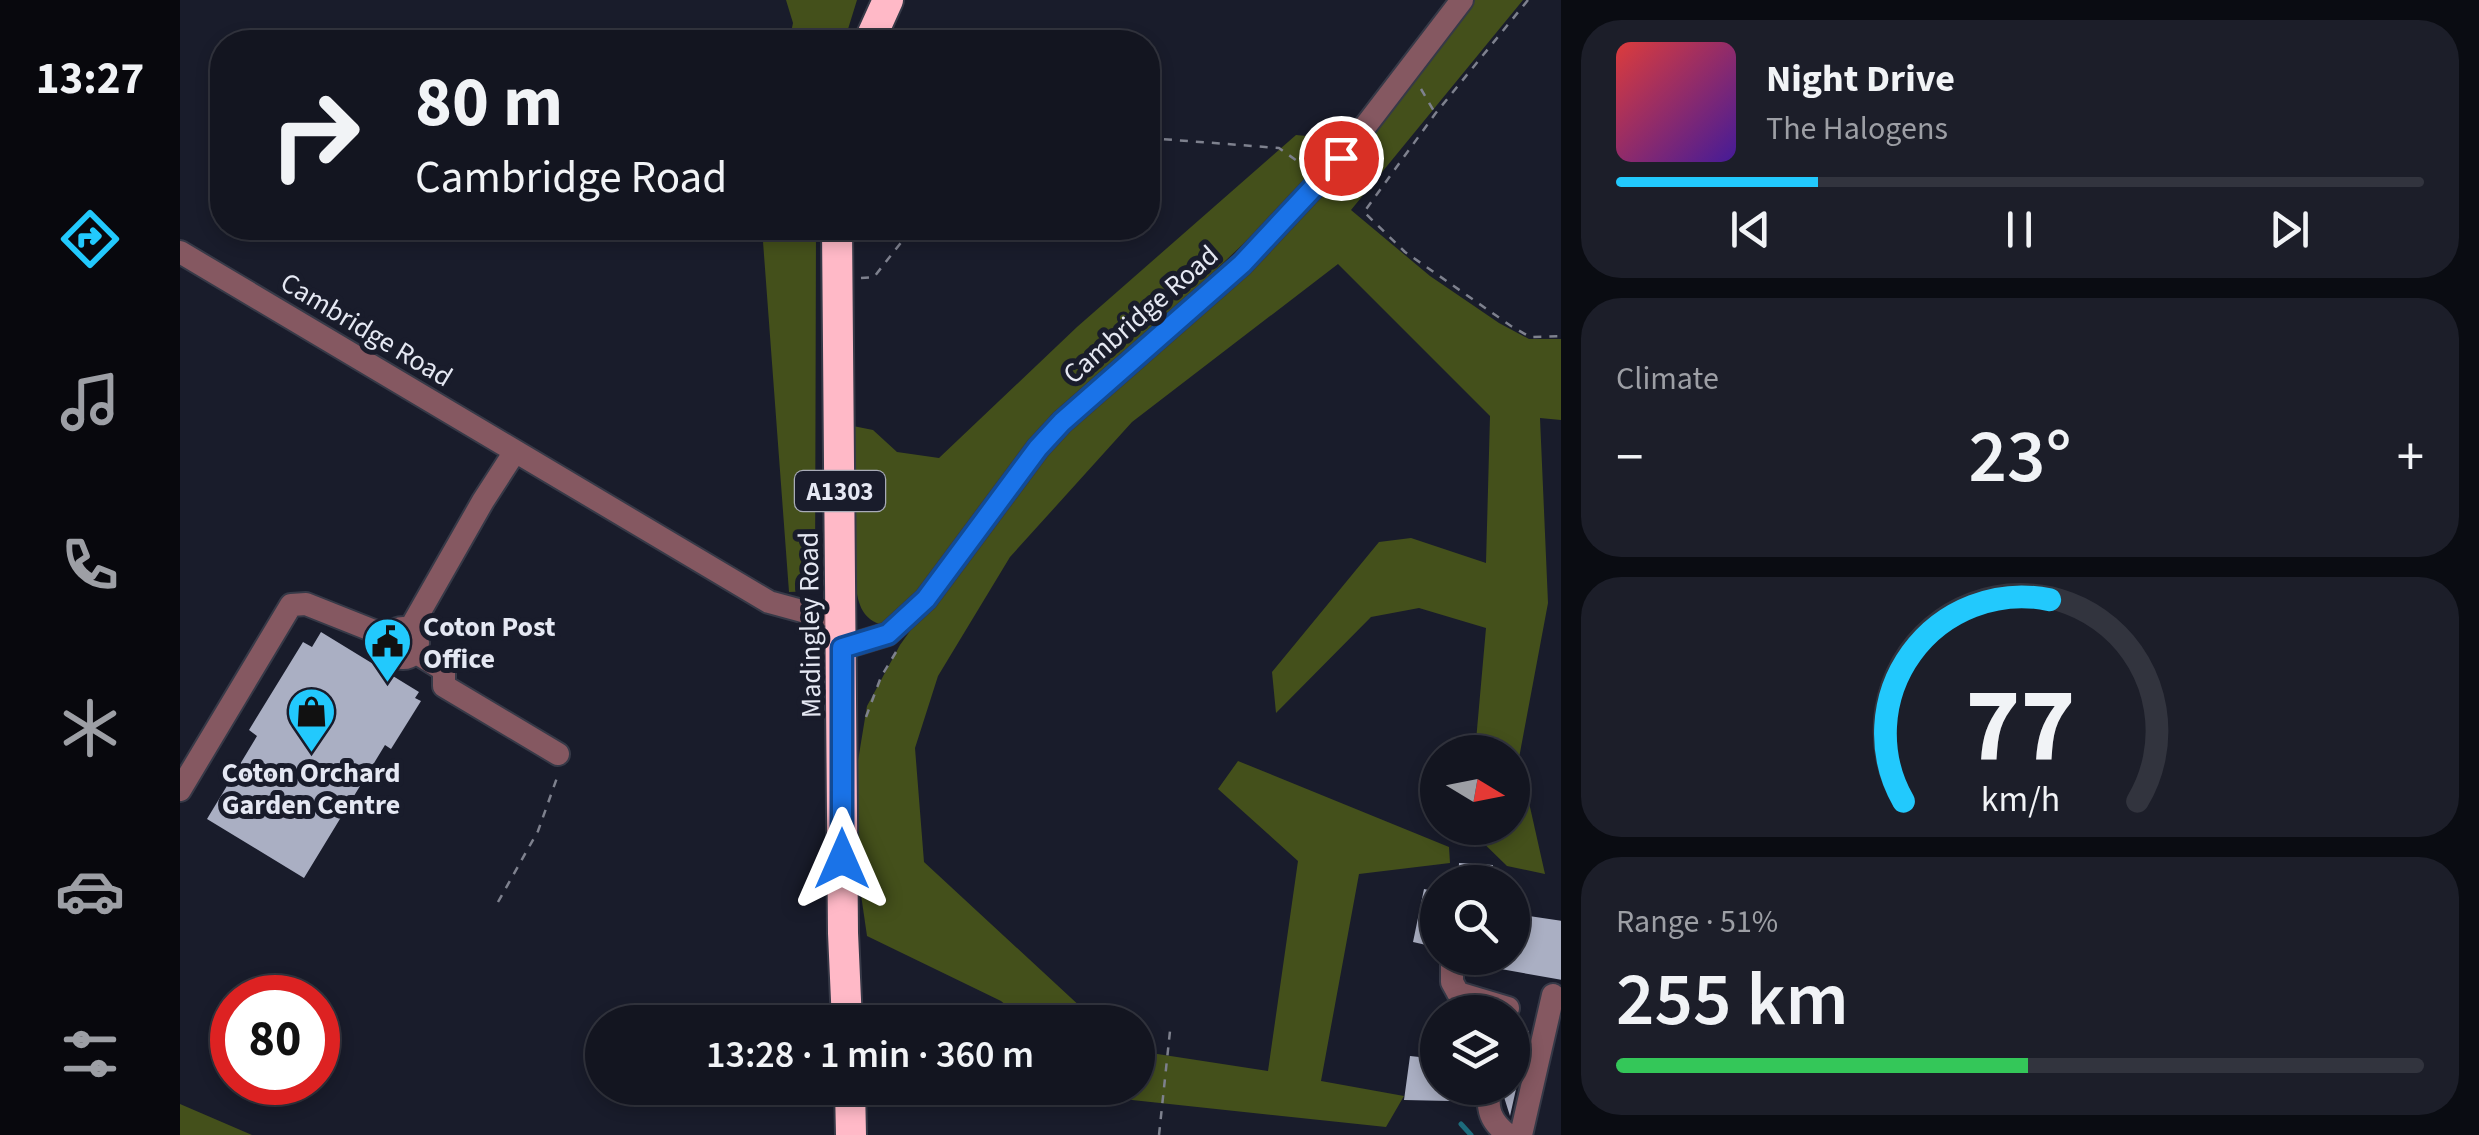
<!DOCTYPE html>
<html lang="en">
<head>
<meta charset="utf-8">
<style>
	body { margin:0; font-family:"Source Sans 3",sans-serif; background:#1c1e29; color:#f1f3f6; height:100vh; display:flex; flex-direction:column; font-size:38px; white-space:nowrap }
	* { box-sizing:border-box; margin:0 }
	p { font-size:32px; color:#9d9fa5 }
	.icon { flex:none; width:55px; height:55px; fill:none; stroke:currentColor; stroke-width:2; stroke-linecap:round; stroke-linejoin:round }
	.map { position:relative; flex:1; overflow:hidden }
	.details { display:flex; flex-direction:column; gap:20px; padding:20px; background:#0a0c12; width:918px }
	.details>* { flex:none }
	.hud { position:absolute; left:30px; top:30px; width:950px; height:210px; border-radius:40px; box-shadow:0 5px 15px #0003,0 0 0 2px #32343e; background:#131520; color:#f1f3f6; overflow:hidden }
	.needle { width:65px; rotate:100deg }
	.controls { position:absolute; left:1240px; top:735px; display:grid; gap:20px }
	.controls a { display:grid; place-items:center; width:110px; height:110px; border-radius:50%; background:#131520; box-shadow:0 5px 15px #0003,0 0 0 2px #32343e; font-size:50px }
	.speed { position:absolute; left:30px; top:975px; display:flex; gap:20px; font-size:50px; font-weight:700; text-align:center }
	.speed>* { display:grid; place-content:center; width:130px; height:130px; border-radius:50%; background:#131520; box-shadow:0 5px 15px #0003,0 0 0 2px #32343e; line-height:1 }
	.speed .limit { border:15px solid #d22; background:#fff; color:#111 }
	.pin { position:absolute; display:grid; place-items:center; width:85px; height:85px; color:#fff; margin:-42px; border:5px solid #fff; border-radius:50%; box-shadow:0 2px 10px #0007 }
	.me { position:absolute; width:110px; margin:-55px; rotate:0deg; stroke-linejoin:round; filter:drop-shadow(0 0 8px #0008) }
	.turn { display:flex; align-items:center; gap:35px; height:210px; padding:0 40px; font-size:45px }
	.turn .icon { width:130px; height:130px; stroke-width:2.5 }
	.turn b { display:block; font-size:70px; line-height:85px }
	.big { font-size:75px; font-weight:600; line-height:1.1 }
	.details .card { flex:1; display:flex; flex-direction:column; justify-content:center; gap:15px; min-width:0; padding:0 35px; border-radius:40px; background:#1c1e29 }
	.details .dial { align-items:center; gap:0 }
	.dial svg { height:260px; overflow:visible; fill:none; stroke:#32343e; stroke-width:7; stroke-linecap:round; text-anchor:middle }
	.dial text { fill:#f1f3f6; stroke:none }
	.song { display:flex; align-items:center; gap:30px }
	.cover { width:120px; height:120px; border-radius:15px; background:linear-gradient(135deg,hsl(0 70% 55%),hsl(260 70% 35%)) }
	.played { height:10px; border-radius:5px; background:linear-gradient(90deg,#22c9fd 25%,#32343e 25%) }
	.keys { display:flex; justify-content:space-around; direction:ltr }
	.heat { display:flex; justify-content:space-between; align-items:center; font-size:55px; direction:ltr }
	.charge { height:15px; border-radius:8px; background:linear-gradient(90deg,#34c759 51%,#32343e 0) }
	.trip { position:absolute; left:405px; top:1005px; width:570px; height:100px; border-radius:50px; background:#131520; box-shadow:0 5px 15px #0003,0 0 0 2px #32343e; font-weight:600; line-height:100px; text-align:center }
	main { display:flex; flex:1; min-height:0 }
	.menu { display:flex; flex-direction:column; width:180px; justify-content:space-around; align-items:center; background:#08080d; color:#9d9fa5 }
	.menu .icon { width:70px; height:70px }
	.menu .on { color:#22c9fd }
	.menu b { font-size:45px; color:#f1f3f6 }
	.map>svg:first-child { display:block }
</style>
</head>
<body>
<main>
<nav class="menu">
<b>13:27</b>
<svg class="icon on" aria-label="directions" viewBox="0 0 24 24"><path d="M12 3l9 9-9 9-9-9zM9 14v-3h6M13 9l2 2-2 2"/></svg>
<svg class="icon" aria-label="music" viewBox="0 0 24 24"><path d="M9 18V5l10-2v13"/><circle cx="6" cy="18" r="3"/><circle cx="16" cy="16" r="3"/></svg>
<svg class="icon" aria-label="phone" viewBox="0 0 24 24"><path d="M5 4h4l2 5-3 2q2 4 5 5l2-3 5 2v4C11 20 4 13 5 4z"/></svg>
<svg class="icon" aria-label="climate" viewBox="0 0 24 24"><path d="M12 3v18M4 7l16 10M4 17L20 7"/></svg>
<svg class="icon" aria-label="car" viewBox="0 0 24 24"><path d="M5 17H2v-5l4-1 3-4h7l3 4 3 1v5h-3M9 17h6M6 11h13"/><circle cx="7" cy="17" r="2"/><circle cx="17" cy="17" r="2"/></svg>
<svg class="icon" aria-label="filters" viewBox="0 0 24 24"><path d="M4 7h16M4 17h16"/><circle cx="9" cy="7" r="2"/><circle cx="15" cy="17" r="2"/></svg>
</nav>
<div class="map">
<svg width="1382" height="1135" viewBox="0 0 1382 1135">
	<rect width="100%" height="100%" fill="#191c2b"/>
	<path fill="#44501b" d="M 606,0 L 677,0 L 664,42 L 609,42 L 613,23 Z
		M 1292,0 L 1343,0 L 1171,210 L 1250,276 L 1319,323 L 1349,339 L 1381,339 L 1381,420 L 1360,418 L 1368,603 L 1339,758 L 1365,874 L 1327,866 L 1288,828 L 1332,828 L 1332,752 L 1295,752 L 1306,628 L 1239,608 L 1191,617 L 1096,713 L 1092,672 L 1199,542 L 1231,538 L 1306,563 L 1310,416 L 1158,264 L 952,422 L 830,557 L 758,676 L 735,748 L 744,862 L 917,1022 L 846,1022 L 821,1001 L 687,936 L 678,874 L 675,779 L 687,706 L 720,645 L 819,506 L 880,427 L 1150,190 Z
		M 1116,135 L 1168,140 L 1156,156 L 1023,282 L 872,414 L 729,603 L 706,626 C 685,621 679,609 676,588 L 673,426 L 693,430 L 717,452 L 759,458 L 897,327 Z
		M 582,228 L 636,228 L 635,591 L 609,592 Z
		M 1058,761 L 1269,847 L 1270,863 L 1179,874 L 1141,1081 L 1224,1096 L 1206,1127 L 952,1100 L 929,1088 L 958,1088 L 958,1051 L 1088,1071 L 1118,861 L 1038,789 Z
		M 0,1104 L 72,1135 L 0,1135 Z"/>
	<g fill="none" stroke-linecap="round" stroke-linejoin="round">
		<path stroke="#1d6c7c" stroke-width="5" d="M 1281,1124 L 1291,1135"/>
	</g>
	<path fill="#aaafc3" d="M 141,632 L 239,692 L 235,698 L 241,701 L 211,749 L 205,745 L 124,878 L 27,819 L 77,736 L 69,730 L 123,642 L 132,647 Z
		M 1279,863 L 1313,865 L 1312,882 L 1278,882 Z
		M 1244,889 L 1258,892 L 1255,947 L 1233,942 Z
		M 1332,908 L 1350,911 L 1349,916 L 1382,921 L 1382,980 L 1304,966 L 1305,958 L 1332,958 Z
		M 1337,1028 L 1349,1031 L 1330,1116 L 1324,1097 L 1325,1088 L 1332,1088 L 1332,1050 Z
		M 1230,1056 L 1258,1059 L 1258,1088 L 1272,1088 L 1270,1101 L 1224,1100 Z"/>
	<g fill="none" stroke-linecap="round" stroke-linejoin="round">
		<defs>
			<path id="minor" d="M 0,252 L 589,602 L 633,614 L 662,615
				M208 643a15 15 0 1 1 30 0a15 15 0 1 1-30 0Z
				M 230,629 L 303,501 L 334,453
				M 662,648 L 708,634 L 746,599 L 858,448 L 882,422 L 1062,264 L 1161,158 L 1282,0
				M 235,652 L 264,670 L 264,686 L 378,754
				M 0,790 L 111,605 L 126,604 L 209,637
				M 1272,958 L 1272,982 L 1278,993 L 1328,1008
				M 1309,1088 C 1307,1110 1310,1121 1328,1135
				M 1341,1135 L 1373,995"/>
			<path id="highway" d="M 689,42 L 708,0
				M 657,228 L 663,933 L 667,1022
				M 670,1088 L 671,1135"/>
		</defs>
		<use href="#minor" stroke="#363947" stroke-width="26"/>
		<use href="#highway" stroke="#363947" stroke-width="34"/>
		<path stroke="#7e818e" stroke-width="2.5" stroke-dasharray="8 8" stroke-linecap="butt" d="M 1348,0 L 1255,114 L 1184,212 L 1225,252 L 1331,326 L 1350,337 L 1382,336
			M 1241,89 L 1255,113
			M 968,138 L 1099,148 L 1124,166
			M 681,278 L 694,277 L 723,240 L 726,228
			M 686,717 L 701,677 L 716,652
			M 318,902 L 358,831 L 378,775
			M 979,1135 L 990,1031"/>
		<use href="#minor" stroke="#855861" stroke-width="22"/>
		<use href="#highway" stroke="#ffb9c7" stroke-width="30"/>
	</g>
	<g fill="none" stroke-linecap="round" stroke-linejoin="round">
		<defs>
			<path id="route" d="M 662,859 L 662,648 L 708,634 L 746,599 L 858,448 L 882,422 L 1062,264 L 1161,158"/>
		</defs>
		<use href="#route" stroke="#114b97" stroke-width="25"/>
		<use href="#route" stroke="#1a73e8" stroke-width="18"/>
	</g>
	<defs>
		<symbol id="civic-pin" viewBox="-11 -11 22 30"><path d="M0 17L-7.5 6A9.5 9.5 0 1 1 7.5 6Z" fill="#22c9fd" stroke="#191c2b"/><path d="M-.6-6.5H3V-4.5H.6V-3L4-1V1h2V6H-6V1h2V-1L-.6-3ZM-1.2 2.5V6h2.4V2.5Z" fill="#111"/></symbol>
		<symbol id="shop-pin" viewBox="-11 -11 22 30"><path d="M0 17L-7.5 6A9.5 9.5 0 1 1 7.5 6Z" fill="#22c9fd" stroke="#191c2b"/><path d="M-5-2.5h2.3a2.7 3.5 0 0 1 5.4 0H5L5.5 6h-11ZM-1.5-2.5h3a1.5 2.3 0 0 0-3 0Z" fill="#111"/></symbol>
	</defs>
	<g fill-rule="evenodd">
		<use href="#civic-pin" x="180" y="614" width="55" height="75"/>
		<use href="#shop-pin" x="104" y="684" width="55" height="75"/>
	</g>
	<g text-anchor="middle" stroke-width="10" stroke-linejoin="round" paint-order="stroke">
		<rect fill="#191c2b" stroke="#a8abb7" stroke-width="2.5" x="615" y="471" width="90" height="40" rx="8"/>
		<g font-size="25" font-weight="bold" fill="#e5e8f3">
			<text x="660" y="500">A1303</text>
		</g>
		<g font-size="28" fill="#e5e8f3" stroke="#191c2b">
			<text transform="translate(960 314) rotate(-41)" y="10">Cambridge Road</text>
			<text transform="translate(187 329) rotate(31)" y="10">Cambridge Road</text>
			<text transform="translate(629 625) rotate(-91)" y="10">Madingley Road</text>
		</g>
		<g font-size="28" font-weight="bold" fill="#e5e8f3" stroke="#191c2b" text-anchor="start">
			<text x="243" y="636">Coton Post<tspan x="243" dy="32">Office</tspan></text>
			<text x="131" y="782" text-anchor="middle">Coton Orchard<tspan x="131" dy="32">Garden Centre</tspan></text>
		</g>
	</g>
</svg>
<div class="controls">
<a><svg class="needle" viewBox="-14 -14 28 28"><path d="M0-13l5 13h-10z" fill="#e53935"/><path d="M0 13l5-13h-10z" fill="#9d9fa5"/></svg></a>
<a><svg class="icon" aria-label="search" viewBox="0 0 24 24"><circle cx="10" cy="10" r="6"/><path d="M15 15l6 6"/></svg></a>
<a><svg class="icon" aria-label="layers" viewBox="0 0 24 24"><path d="M12 4l9 5-9 5-9-5zM3 14l9 5 9-5"/></svg></a>
</div>
<div class="speed"><div class="limit">80</div></div>
<div class="pin" style="left:1161px;top:158px;background:#d93025"><svg class="icon" aria-label="arrive" viewBox="0 0 24 24"><path d="M6 21V4h12l-3 4 3 4H6"/></svg></div>
<svg class="me" style="left:662px;top:859px" viewBox="-20 -20 40 40"><path d="M0-17L14 15 0 8-14 15z" fill="#1a73e8" stroke="#fff" stroke-width="4"/></svg>
<div class="trip">13:28 · 1 min · 360 m</div>
<div class="hud">
<div class="turn"><svg class="icon" aria-label="right" viewBox="0 0 24 24"><path d="M7 20v-9h11M14 6l5 5-5 5"/></svg><div><b>80 m</b>Cambridge Road</div></div>
</div>
</div>
<section class="details">
<div class="card">
<div class="song"><i class="cover"></i><div><b>Night Drive</b><p>The Halogens</p></div></div>
<div class="played"></div>
<div class="keys"><svg class="icon" aria-label="previous" viewBox="0 0 24 24"><path d="M18 5L8 12l10 7zM5 5v14"/></svg><svg class="icon" aria-label="pause" viewBox="0 0 24 24"><path d="M8 5v14M16 5v14"/></svg><svg class="icon" aria-label="next" viewBox="0 0 24 24"><path d="M6 5l10 7-10 7zM19 5v14"/></svg></div>
</div>
<div class="card"><p>Climate</p>
<div class="heat"><a>−</a><b class="big">23°</b><a>+</a></div>
</div>
<div class="card dial"><svg viewBox="0 0 100 80">
<path d="M14 69A42 42 0 1 1 86 69"/>
<path d="M14 69A42 42 0 0 1 59 7" stroke="#22c9fd"/>
<text x="50" y="56" font-size="32" font-weight="700">77</text>
<text x="50" y="72" font-size="11">km/h</text>
</svg></div>
<div class="card"><p>Range · 51%</p><b class="big">255 km</b><div class="charge"></div></div>
</section>
</main>
</body>
</html>
